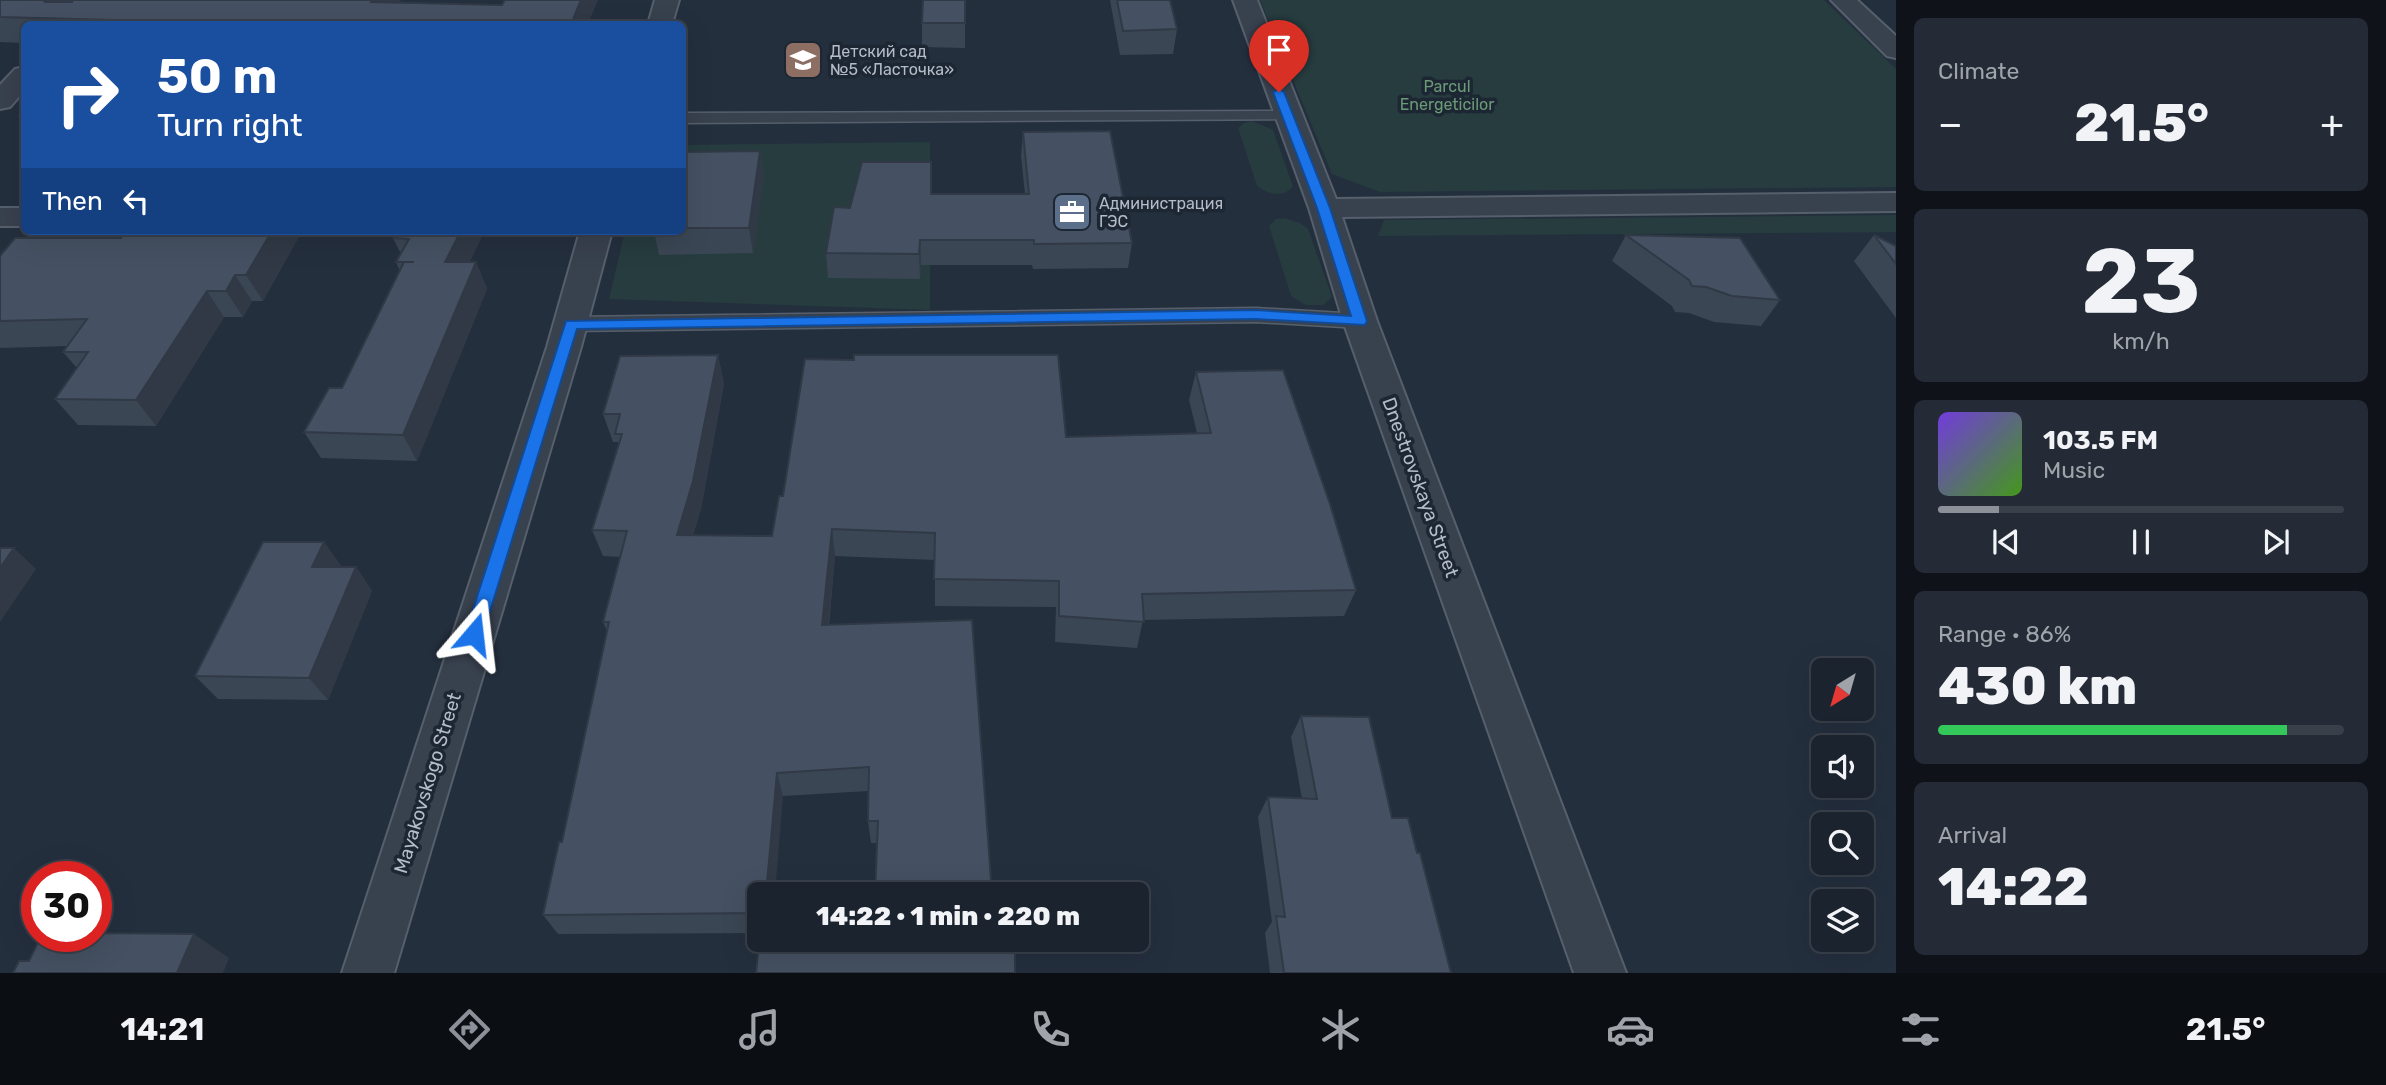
<!DOCTYPE html>
<html lang="en">
<head>
<meta charset="utf-8">
<style>
	body { margin:0; font-family:Rubik,sans-serif; background:#242b36; color:#f1f3f6; height:100vh; display:flex; flex-direction:column; font-size:26px; white-space:nowrap }
	* { box-sizing:border-box; margin:0 }
	p { font-size:23px; color:#a0a4aa }
	.icon { flex:none; width:38px; height:38px; fill:none; stroke:currentColor; stroke-width:2; stroke-linecap:round; stroke-linejoin:round }
	.map { position:relative; flex:1; overflow:hidden }
	.side { display:flex; flex-direction:column; gap:18px; padding:18px; background:#0f1319; width:490px }
	.side>* { flex:none }
	.banner { position:absolute; left:21px; top:21px; width:665px; height:214px; border-radius:10px; box-shadow:0 7px 28px #0002,0 0 0 2px #39404a; background:#1a4fa0; color:#fff; overflow:hidden }
	.needle { width:46px; rotate:217deg }
	.buttons { position:absolute; left:1811px; top:658px; display:grid; gap:14px }
	.buttons a { display:grid; place-items:center; width:63px; height:63px; border-radius:10px; background:#1b232e; box-shadow:0 7px 28px #0002,0 0 0 2px #39404a; font-size:35px }
	.speed { position:absolute; left:21px; top:861px; display:flex; gap:14px; font-size:35px; font-weight:700; text-align:center }
	.speed>* { display:grid; place-content:center; width:91px; height:91px; border-radius:50%; background:#1b232e; box-shadow:0 7px 28px #0002,0 0 0 2px #39404a; line-height:1 }
	.speed .limit { border:10px solid #d22; background:#fff; color:#111 }
	.pin { position:absolute; display:grid; place-items:center; width:60px; height:60px; color:#fff; margin:-72px -30px; border-radius:50% 50% 50% 0; rotate:-45deg; box-shadow:0 0 7px #0007 }
	.pin .icon { rotate:45deg }
	.me { position:absolute; width:77px; margin:-38px; rotate:17deg; stroke-linejoin:round; filter:drop-shadow(0 0 5px #0008) }
	.turn { display:flex; align-items:center; gap:24px; height:147px; padding:0 21px; font-size:32px }
	.turn .icon { width:91px; height:91px; stroke-width:2.5 }
	.turn b { display:block; font-size:49px; line-height:60px }
	.then { display:flex; align-items:center; height:66px; padding:0 21px; background:#0003; gap:14px; font-size:26px }
	.big { font-size:52px; font-weight:800; line-height:1.1 }
	.side .tile { flex:1; display:flex; flex-direction:column; justify-content:center; gap:10px; min-width:0; padding:0 24px; border-radius:10px; background:#242b36 }
	.side .dial { align-items:center; gap:0 }
	.dial b { font-size:91px; line-height:1 }
	.song { display:flex; align-items:center; gap:21px }
	.cover { width:84px; height:84px; border-radius:10px; background:linear-gradient(135deg,hsl(260 70% 55%),hsl(100 70% 35%)) }
	.played { height:7px; border-radius:4px; background:linear-gradient(90deg,#8c9099 15%,#39404a 15%) }
	.keys { display:flex; justify-content:space-around; direction:ltr }
	.heat { display:flex; justify-content:space-between; align-items:center; font-size:38px; direction:ltr }
	.charge { height:10px; border-radius:5px; background:linear-gradient(90deg,#34c759 86%,#39404a 0) }
	.trip { position:absolute; left:747px; top:882px; width:402px; height:70px; border-radius:10px; background:#1b232e; box-shadow:0 7px 28px #0002,0 0 0 2px #39404a; font-weight:800; line-height:70px; text-align:center }
	.tabs { display:flex; height:112px; justify-content:space-around; align-items:center; background:#0b0e12; color:#a0a4aa }
	.tabs .icon { width:49px; height:49px }
	.tabs .selected { color:#8c9099 }
	.tabs b { font-size:32px; color:#f1f3f6 }
	main { display:flex; flex:1; min-height:0 }
	.map>svg:first-child { display:block }
</style>
</head>
<body>
<main>
<div class="map">
<svg width="1896" height="973" viewBox="0 0 1896 973">
	<rect width="100%" height="100%" fill="#242f3e"/>
	<path fill="#263c3f" d="M 1260,0 L 1824,0 L 1896,69 L 1896,187 L 1380,192 L 1332,174 Z
		M 1252,121 L 1273,130 L 1293,186 C 1283,199 1268,194 1257,186 L 1238,128 L 1244,123 Z
		M 930,142 L 930,310 L 609,299 L 625,231 L 682,231 L 683,145 Z
		M 1896,215 L 1896,232 L 1378,236 L 1384,220 Z
		M 1284,218 L 1300,223 L 1308,229 L 1332,297 L 1323,305 L 1306,305 L 1291,296 L 1269,226 L 1276,219 Z"/>
	<g fill="none" stroke-linecap="round" stroke-linejoin="round">
		<defs>
			<path id="service" d="M 1287,111 L 1293,113 L 1295,116 L 1293,119 L 682,123 L 682,113 Z
				M 1256,308 L 1360,314 L 1367,316 L 1370,321 L 1367,326 L 1360,328 L 1256,322 L 571,331 L 564,329 L 561,324 L 564,319 L 571,317 Z"/>
			<path id="minor" d="M 655,0 L 679,0 L 672,24 L 648,24 Z
				M 1233,0 L 1257,0 L 1336,199 L 1896,193 L 1896,211 L 1342,217 L 1377,321 L 1626,973 L 1574,973 L 1343,321 L 1309,208 Z
				M 24,67 L 24,91 L 10,107 L 0,109 L 0,85 L 15,69 Z
				M 0,208 L 24,208 L 24,226 L 0,226 Z
				M 580,231 L 612,231 L 581,347 L 394,973 L 342,973 L 547,347 Z"/>
			<path id="tertiary" d="M 1831,0 L 1857,0 L 1896,36 L 1896,58 L 1887,56 Z"/>
		</defs>
		<use href="#service" stroke="#565f6c" stroke-width="3"/>
		<use href="#minor" stroke="#565f6c" stroke-width="4"/>
		<use href="#tertiary" stroke="#565f6c" stroke-width="4"/>
		<use href="#service" fill="#38414e" fill-rule="evenodd"/>
		<use href="#minor" fill="#38414e" fill-rule="evenodd"/>
		<use href="#tertiary" fill="#38414e" fill-rule="evenodd"/>
	</g>
	<path fill="#3b4654" d="M 0,0 L 399,3 L 588,24 L 24,24 L 24,43 L 0,42 Z
		M 965,0 L 965,48 L 922,47 L 922,23 Z
		M 1110,0 L 1170,0 L 1177,29 L 1173,54 L 1120,55 Z
		M 24,110 L 24,124 L 19,116 Z
		M 1023,132 L 1132,243 L 1128,268 L 1033,269 L 1032,265 L 921,265 L 920,279 L 828,278 L 826,253 L 850,208 L 931,194 L 1025,194 L 1021,156 Z
		M 760,151 L 764,177 L 753,253 L 659,255 L 654,231 L 682,231 L 682,152 Z
		M 302,231 L 263,301 L 252,301 L 243,317 L 224,317 L 156,426 L 78,425 L 55,399 L 77,368 L 63,352 L 67,346 L 0,348 L 0,256 L 121,238 Z
		M 397,231 L 469,262 L 476,262 L 487,289 L 417,461 L 321,458 L 304,432 L 342,388 L 400,271 L 396,262 L 401,254 L 393,238 Z
		M 1626,235 L 1780,300 L 1761,326 L 1714,322 L 1689,313 L 1675,312 L 1672,306 L 1612,261 Z
		M 1874,235 L 1896,246 L 1896,318 L 1854,261 Z
		M 718,355 L 724,384 L 701,509 L 693,535 L 772,536 L 783,496 L 1066,437 L 1197,433 L 1189,400 L 1196,372 L 1356,590 L 1344,616 L 1143,620 L 1137,648 L 1055,642 L 1056,607 L 935,606 L 935,560 L 835,556 L 829,625 L 972,620 L 877,843 L 871,843 L 868,821 L 868,791 L 783,796 L 760,894 L 760,933 L 558,934 L 543,915 L 562,842 L 607,631 L 603,622 L 620,557 L 603,556 L 592,530 L 619,446 L 618,442 L 613,442 L 603,414 Z
		M 324,542 L 341,566 L 356,567 L 372,591 L 328,700 L 218,699 L 195,676 Z
		M 1301,716 L 1392,818 L 1417,853 L 1451,973 L 1270,973 L 1265,933 L 1272,922 L 1258,817 L 1268,797 L 1302,799 L 1291,737 Z"/>
	<path fill="#303945" d="M 43,0 L 79,0 L 63,19 Z
		M 372,0 L 401,0 L 383,24 L 371,2 Z
		M 581,0 L 598,0 L 588,24 L 571,24 Z
		M 760,151 L 764,177 L 753,253 L 749,228 Z
		M 272,231 L 302,231 L 263,301 L 246,275 Z
		M 461,231 L 485,231 L 456,289 L 445,262 Z
		M 920,240 L 921,265 L 920,279 L 919,254 Z
		M 476,262 L 487,289 L 417,461 L 403,435 Z
		M 235,275 L 252,301 L 243,317 L 226,291 Z
		M 207,291 L 224,317 L 156,426 L 136,400 Z
		M 718,355 L 724,384 L 701,509 L 685,561 L 677,535 Z
		M 832,529 L 835,556 L 826,650 L 822,625 Z
		M 324,542 L 341,566 L 312,567 Z
		M 14,548 L 36,569 L 0,622 L 0,568 Z
		M 356,567 L 372,591 L 328,700 L 309,678 Z
		M 777,773 L 783,796 L 775,894 L 766,894 Z
		M 194,934 L 229,958 L 223,973 L 177,973 Z"/>
	<path fill="#455162" stroke="#303945" stroke-width="2" d="M 0,0 L 43,0 L 45,2 L 72,2 L 73,0 L 372,0 L 371,2 L 502,5 L 505,0 L 581,0 L 571,24 L 105,24 L 110,20 L 0,17 Z
		M 923,0 L 965,0 L 965,23 L 922,23 Z
		M 1117,0 L 1170,0 L 1177,29 L 1123,31 Z
		M 24,110 L 24,116 L 19,116 Z
		M 1110,131 L 1132,243 L 1034,244 L 1034,240 L 920,240 L 919,254 L 826,253 L 834,207 L 850,208 L 862,162 L 931,162 L 931,194 L 1029,194 L 1023,132 Z
		M 760,151 L 749,228 L 682,228 L 682,152 Z
		M 125,231 L 272,231 L 246,275 L 235,275 L 226,291 L 207,291 L 136,400 L 55,399 L 88,352 L 63,352 L 87,319 L 0,321 L 0,256 L 15,238 L 121,238 Z
		M 397,231 L 461,231 L 445,262 L 476,262 L 403,435 L 304,432 L 329,388 L 342,388 L 404,262 L 414,262 L 396,262 L 409,239 L 393,238 Z
		M 1626,235 L 1740,238 L 1780,300 L 1732,296 L 1706,287 L 1692,286 L 1689,280 Z
		M 1874,235 L 1896,246 L 1896,264 Z
		M 718,355 L 693,481 L 677,535 L 772,536 L 779,496 L 783,496 L 805,359 L 854,360 L 854,355 L 1058,355 L 1066,437 L 1211,433 L 1196,372 L 1283,370 L 1330,504 L 1356,590 L 1142,594 L 1144,622 L 1059,616 L 1059,581 L 934,579 L 935,533 L 832,529 L 822,625 L 972,620 L 992,894 L 875,894 L 878,821 L 868,821 L 869,767 L 777,773 L 766,894 L 760,894 L 760,913 L 543,915 L 559,842 L 562,842 L 609,622 L 603,622 L 627,531 L 592,530 L 622,434 L 615,434 L 620,414 L 603,414 L 620,356 Z
		M 263,542 L 324,542 L 312,567 L 356,567 L 309,678 L 195,676 Z
		M 0,548 L 14,548 L 0,568 Z
		M 1301,716 L 1369,717 L 1392,818 L 1408,818 L 1417,853 L 1420,853 L 1451,973 L 1284,973 L 1276,916 L 1285,917 L 1268,797 L 1317,799 Z
		M 96,933 L 194,934 L 177,973 L 13,973 L 19,961 L 29,961 L 41,936 L 96,936 Z
		M 760,936 L 760,940 L 1015,940 L 1015,973 L 756,973 Z"/>
	<path fill="#1a73e8" stroke="#114b97" stroke-width="2" d="M 1279,89 L 1284,92 L 1330,208 L 1367,321 L 1365,325 L 1256,319 L 577,329 L 483,634 L 480,640 L 474,642 L 468,640 L 465,634 L 566,321 L 1256,310 L 1351,316 L 1317,208 L 1273,92 Z"/>
	<defs>
		<symbol id="school-square" viewBox="-11 -11 22 22"><rect x="-9" y="-9" width="18" height="18" rx="4" fill="#8d6e63" stroke="#1d2633"/><path d="M0-5L7-2L0 1L-7-2ZM-4 1L0 2.5L4 1V4Q0 6-4 4Z" fill="#fff"/></symbol>
		<symbol id="office-square" viewBox="-11 -11 22 22"><rect x="-9" y="-9" width="18" height="18" rx="4" fill="#5c6f8a" stroke="#1d2633"/><path d="M-6-3h4V-5.5h4V-3h4V5H-6ZM-1-4.5V-3h2v-1.5ZM-6 0V1H6V0Z" fill="#fff"/></symbol>
	</defs>
	<g fill-rule="evenodd">
		<use href="#school-square" x="781" y="38" width="44" height="44"/>
		<use href="#office-square" x="1050" y="190" width="44" height="44"/>
	</g>
	<g text-anchor="middle" stroke-width="7" stroke-linejoin="round" paint-order="stroke">
		<g font-size="16" fill="#b4bcc9" stroke="#1d2633" text-anchor="start">
			<text x="830" y="57">Детский сад<tspan x="830" dy="18">№5 «Ласточка»</tspan></text>
			<text x="1099" y="209">Администрация<tspan x="1099" dy="18">ГЭС</tspan></text>
		</g>
		<g font-size="16" fill="#6b9a76" stroke="#1d2633">
			<text x="1447" y="92">Parcul<tspan x="1447" dy="18">Energeticilor</tspan></text>
		</g>
		<g font-size="19" fill="#b4bcc9" stroke="#1d2633">
			<text transform="translate(1421 487) rotate(70)" y="7">Dnestrovskaya Street</text>
			<text transform="translate(427 783) rotate(-73)" y="7">Mayakovskogo Street</text>
		</g>
	</g>
</svg>
<div class="buttons">
<a><svg class="needle" viewBox="-14 -14 28 28"><path d="M0-13l5 13h-10z" fill="#e53935"/><path d="M0 13l5-13h-10z" fill="#a0a4aa"/></svg></a>
<a><svg class="icon" aria-label="sound" viewBox="0 0 24 24"><path d="M4 9h4l5-4v14l-5-4H4zM17 9q2 3 0 6"/></svg></a>
<a><svg class="icon" aria-label="search" viewBox="0 0 24 24"><circle cx="10" cy="10" r="6"/><path d="M15 15l6 6"/></svg></a>
<a><svg class="icon" aria-label="layers" viewBox="0 0 24 24"><path d="M12 4l9 5-9 5-9-5zM3 14l9 5 9-5"/></svg></a>
</div>
<div class="speed"><div class="limit">30</div></div>
<div class="pin" style="left:1279px;top:92px;background:#d93025"><svg class="icon" aria-label="arrive" viewBox="0 0 24 24"><path d="M6 21V4h12l-3 4 3 4H6"/></svg></div>
<svg class="me" style="left:474px;top:634px" viewBox="-20 -20 40 40"><path d="M0-17L14 15 0 8-14 15z" fill="#1a73e8" stroke="#fff" stroke-width="4"/></svg>
<div class="trip">14:22 · 1 min · 220 m</div>
<div class="banner">
<div class="turn"><svg class="icon" aria-label="right" viewBox="0 0 24 24"><path d="M7 20v-9h11M14 6l5 5-5 5"/></svg><div><b>50 m</b>Turn right</div></div>
<div class="then">Then<svg class="icon" aria-label="left" viewBox="0 0 24 24"><path d="M17 20v-9H6M10 6l-5 5 5 5"/></svg></div>
</div>
</div>
<section class="side">
<div class="tile"><p>Climate</p>
<div class="heat"><a>−</a><b class="big">21.5°</b><a>+</a></div>
</div>
<div class="tile dial"><b>23</b><p>km/h</p></div>
<div class="tile">
<div class="song"><i class="cover"></i><div><b>103.5 FM</b><p>Music</p></div></div>
<div class="played"></div>
<div class="keys"><svg class="icon" aria-label="previous" viewBox="0 0 24 24"><path d="M18 5L8 12l10 7zM5 5v14"/></svg><svg class="icon" aria-label="pause" viewBox="0 0 24 24"><path d="M8 5v14M16 5v14"/></svg><svg class="icon" aria-label="next" viewBox="0 0 24 24"><path d="M6 5l10 7-10 7zM19 5v14"/></svg></div>
</div>
<div class="tile"><p>Range · 86%</p><b class="big">430 km</b><div class="charge"></div></div>
<div class="tile"><p>Arrival</p><b class="big">14:22</b></div>
</section>
</main>
<nav class="tabs">
<b>14:21</b>
<svg class="icon selected" aria-label="directions" viewBox="0 0 24 24"><path d="M12 3l9 9-9 9-9-9zM9 14v-3h6M13 9l2 2-2 2"/></svg>
<svg class="icon" aria-label="music" viewBox="0 0 24 24"><path d="M9 18V5l10-2v13"/><circle cx="6" cy="18" r="3"/><circle cx="16" cy="16" r="3"/></svg>
<svg class="icon" aria-label="phone" viewBox="0 0 24 24"><path d="M5 4h4l2 5-3 2q2 4 5 5l2-3 5 2v4C11 20 4 13 5 4z"/></svg>
<svg class="icon" aria-label="climate" viewBox="0 0 24 24"><path d="M12 3v18M4 7l16 10M4 17L20 7"/></svg>
<svg class="icon" aria-label="car" viewBox="0 0 24 24"><path d="M5 17H2v-5l4-1 3-4h7l3 4 3 1v5h-3M9 17h6M6 11h13"/><circle cx="7" cy="17" r="2"/><circle cx="17" cy="17" r="2"/></svg>
<svg class="icon" aria-label="filters" viewBox="0 0 24 24"><path d="M4 7h16M4 17h16"/><circle cx="9" cy="7" r="2"/><circle cx="15" cy="17" r="2"/></svg>
<b>21.5°</b>
</nav>
</body>
</html>
